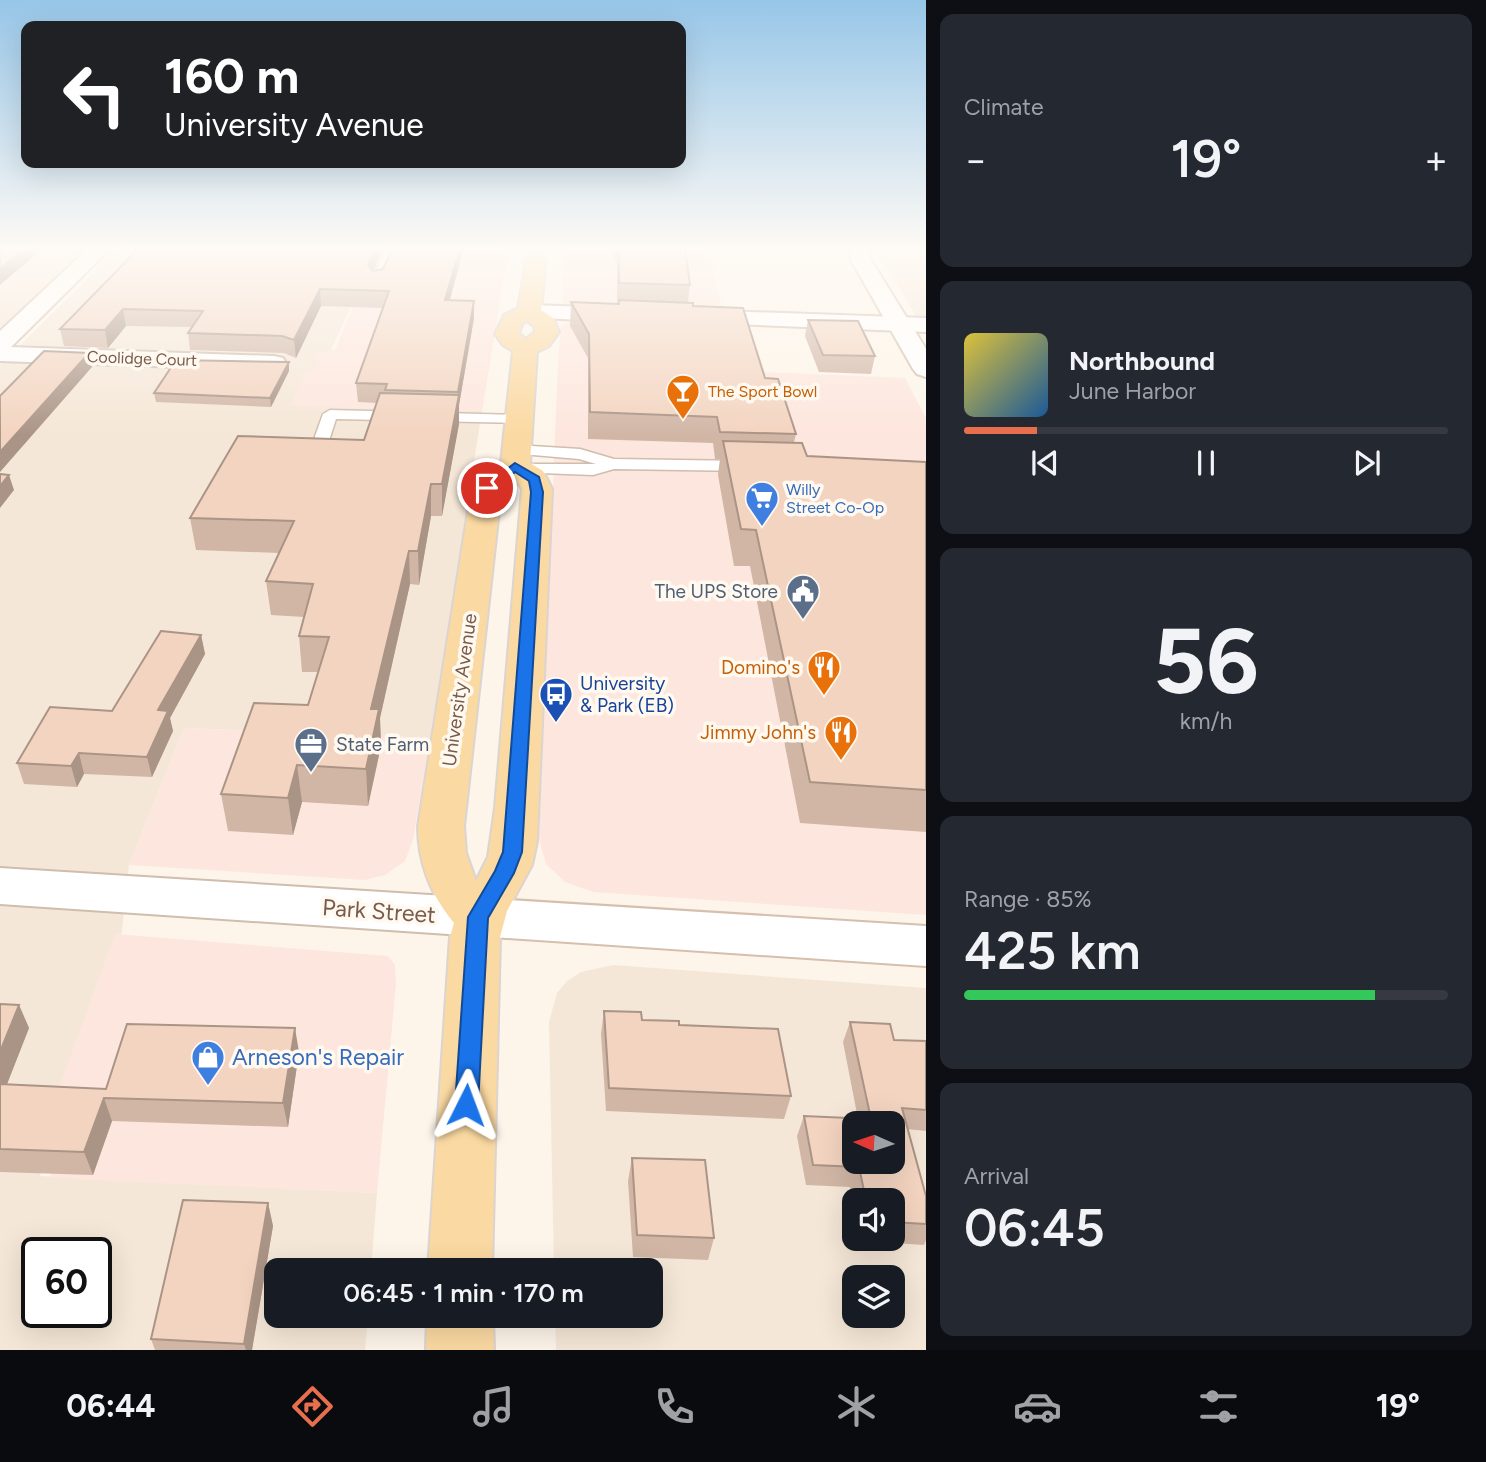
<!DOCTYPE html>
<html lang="en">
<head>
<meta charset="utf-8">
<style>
	body { margin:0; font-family:Figtree,sans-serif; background:#242831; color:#f1f3f6; height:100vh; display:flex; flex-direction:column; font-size:26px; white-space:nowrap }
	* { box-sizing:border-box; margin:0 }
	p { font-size:23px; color:#9ea1a6 }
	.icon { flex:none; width:38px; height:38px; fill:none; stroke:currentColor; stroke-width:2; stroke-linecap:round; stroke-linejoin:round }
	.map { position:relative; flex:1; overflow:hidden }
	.sheet { display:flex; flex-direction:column; gap:14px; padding:14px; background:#0d0f14; width:560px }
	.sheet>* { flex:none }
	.hud { position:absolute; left:21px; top:21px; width:665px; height:147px; border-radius:14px; box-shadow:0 7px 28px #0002; background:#202124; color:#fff; overflow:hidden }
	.needle { width:46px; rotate:273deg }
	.buttons { position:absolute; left:842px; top:1111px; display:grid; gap:14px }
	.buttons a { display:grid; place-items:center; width:63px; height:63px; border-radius:14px; background:#171b24; box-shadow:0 7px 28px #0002; font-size:35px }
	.speed { position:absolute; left:21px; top:1237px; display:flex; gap:14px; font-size:35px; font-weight:700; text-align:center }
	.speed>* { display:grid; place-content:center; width:91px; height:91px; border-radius:50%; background:#171b24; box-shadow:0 7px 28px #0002; line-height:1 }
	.speed .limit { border:4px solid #111; border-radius:10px; background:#fff; color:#111 }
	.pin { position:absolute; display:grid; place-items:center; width:60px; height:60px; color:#fff; margin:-30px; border:4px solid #fff; border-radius:50%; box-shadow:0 2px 7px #0007 }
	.me { position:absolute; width:77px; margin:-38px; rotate:3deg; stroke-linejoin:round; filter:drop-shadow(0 0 5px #0008) }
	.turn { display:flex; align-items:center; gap:24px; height:147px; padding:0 28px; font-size:32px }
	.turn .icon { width:91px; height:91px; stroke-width:2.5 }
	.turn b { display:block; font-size:49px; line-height:60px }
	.big { font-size:52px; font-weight:600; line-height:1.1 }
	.sheet .tile { flex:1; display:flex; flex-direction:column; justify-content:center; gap:10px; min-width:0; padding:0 24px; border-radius:14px; background:#242831 }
	.sheet .dial { align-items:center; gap:0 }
	.dial b { font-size:91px; line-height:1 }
	.song { display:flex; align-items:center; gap:21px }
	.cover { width:84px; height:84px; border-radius:10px; background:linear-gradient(135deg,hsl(50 70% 55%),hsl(210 70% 35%)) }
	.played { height:7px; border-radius:4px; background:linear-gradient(90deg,#e76f4e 15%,#363941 15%) }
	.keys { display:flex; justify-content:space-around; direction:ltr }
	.heat { display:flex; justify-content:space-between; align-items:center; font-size:38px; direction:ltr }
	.charge { height:10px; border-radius:5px; background:linear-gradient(90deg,#34c759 85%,#363941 0) }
	.trip { position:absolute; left:264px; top:1258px; width:399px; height:70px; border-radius:14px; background:#171b24; box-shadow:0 7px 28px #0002; font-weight:600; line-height:70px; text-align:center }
	.menu { display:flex; height:112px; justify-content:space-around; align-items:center; background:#090b0e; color:#9ea1a6 }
	.menu .icon { width:49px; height:49px }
	.menu .active { color:#e76f4e }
	.menu b { font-size:32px; color:#f1f3f6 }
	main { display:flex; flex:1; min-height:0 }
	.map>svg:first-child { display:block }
</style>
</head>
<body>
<main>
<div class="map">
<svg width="926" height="1350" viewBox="0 0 926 1350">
	<rect width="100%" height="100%" fill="#fdf5e9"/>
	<path fill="#f5e7d7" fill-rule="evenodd" d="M 0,247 L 102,247 L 0,344 Z
		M 119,247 L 378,247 L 331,350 L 315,378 L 305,406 L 482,411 L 430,738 L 184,728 L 129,865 L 122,931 L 40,1176 L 377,1193 L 371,1270 L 276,1270 L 276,1316 L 368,1316 L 365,1350 L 0,1350 L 0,365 ZM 37,1253 L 96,1253 L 96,1312 L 37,1312 Z
		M 716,247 L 926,247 L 926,332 L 879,256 L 716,251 Z
		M 613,965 L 926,988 L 926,1350 L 556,1350 L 555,1316 L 651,1316 L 651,1270 L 554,1270 L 549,1022 L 557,993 L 567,981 L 581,972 ZM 854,1124 L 892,1124 L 892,1162 L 854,1162 ZM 854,1200 L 892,1200 L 892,1239 L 854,1239 ZM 854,1278 L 892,1278 L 892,1316 L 854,1316 Z"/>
	<path fill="#fde6dd" d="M 378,247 L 509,247 L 482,411 L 291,406 L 303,375 L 317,366 L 318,361 L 313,356 L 323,350 L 335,350 Z
		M 564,247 L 708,247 L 723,312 L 566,305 L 562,301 Z
		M 570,322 L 761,372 L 905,378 L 926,418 L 926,915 L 593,892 L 565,882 L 546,864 L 539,838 L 558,363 L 561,326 Z
		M 184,728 L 430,738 L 413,840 L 405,861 L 385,875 L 365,880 L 129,865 Z
		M 115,934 L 388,956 L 395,965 L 396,983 L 377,1193 L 50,1178 L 74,1109 L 52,1107 Z"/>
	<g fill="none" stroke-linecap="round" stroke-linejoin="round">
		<defs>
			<path id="lane" d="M 387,247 L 397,247 L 383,282 L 373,284 L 371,282 Z
				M 330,410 L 519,415 L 526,419 L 519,423 L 336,419 L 324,456 L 322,459 L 310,459 L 308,456 L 323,414 Z
				M 516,445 L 580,449 L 614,459 L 747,461 L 755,466 L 747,471 L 614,469 L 593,475 L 515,472 L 509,470 L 507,467 L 509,464 L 596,464 L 579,459 L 510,453 L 508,450 Z"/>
			<path id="street" d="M 90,247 L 112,247 L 11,347 L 274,356 L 283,358 L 286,363 L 283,368 L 274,370 L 0,361 L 0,331 Z
				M 529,305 L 623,308 L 631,310 L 634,315 L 631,320 L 623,322 L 521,317 L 518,312 L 521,307 Z
				M 694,310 L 926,318 L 926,332 L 686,322 L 683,317 L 686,312 Z
				M 0,868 L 478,898 L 495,903 L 503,917 L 495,931 L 478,936 L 0,904 Z"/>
			<path id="secondary" d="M 848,247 L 868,247 L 871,260 L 926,349 L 926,377 L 917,374 L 913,369 L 851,260 Z
				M 478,898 L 926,926 L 926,966 L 478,936 L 461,931 L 453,917 L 461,903 Z"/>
			<path id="primary" d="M 536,254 L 543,256 L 546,260 L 541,310 L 553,318 L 559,332 L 549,346 L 537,352 L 530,463 L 543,471 L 552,489 L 537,841 L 532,865 L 507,911 L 500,937 L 492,1270 L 428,1270 L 450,937 L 454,923 C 430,894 418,863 418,826 L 471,492 L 481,476 L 501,463 L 513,351 L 503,345 L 495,334 L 504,315 L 518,308 L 526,260 L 529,256 ZM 527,321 L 534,326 L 535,332 L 526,339 L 519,334 L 522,324 ZM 516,480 L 522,489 L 495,808 L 488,857 L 476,881 L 466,853 L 464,826 L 501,492 Z
				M 427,1316 L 493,1316 L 494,1350 L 426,1350 Z"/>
		</defs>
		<use href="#lane" stroke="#cfbdae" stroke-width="3"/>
		<use href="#street" stroke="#cfbdae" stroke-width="4"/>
		<use href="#secondary" stroke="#d5bfae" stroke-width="4"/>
		<use href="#primary" stroke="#dcd4d0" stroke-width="4"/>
		<use href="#lane" fill="#fff" fill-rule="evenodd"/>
		<use href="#street" fill="#fff" fill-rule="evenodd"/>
		<use href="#secondary" fill="#fff" fill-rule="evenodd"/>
		<use href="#primary" fill="#fbd9a2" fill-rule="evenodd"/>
	</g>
	<path fill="#d1b6a5" d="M 140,247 L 373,270 L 383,269 L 393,247 L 464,247 L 450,300 L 474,301 L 474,318 L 459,405 L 459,424 L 442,516 L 431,516 L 419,585 L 410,584 L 380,718 L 381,746 L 368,806 L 302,802 L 293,835 L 228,831 L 221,794 L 308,705 L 318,672 L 302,672 L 299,636 L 304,617 L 271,615 L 266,581 L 279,553 L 196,550 L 190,518 L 364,440 L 377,403 L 358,402 L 356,383 L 383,308 L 321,306 L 296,358 L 284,353 L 190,350 L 188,333 L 191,327 L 126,326 L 108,348 L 64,346 L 60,329 Z
		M 613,247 L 685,247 L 690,285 L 688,302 L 693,306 L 765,378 L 796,434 L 794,442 L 807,456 L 926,462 L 926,832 L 800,823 L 750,566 L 734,566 L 718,475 L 720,459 L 715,459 L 713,443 L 588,439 L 588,358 L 570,326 L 571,302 L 617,304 L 617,261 L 613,261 Z
		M 808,320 L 875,356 L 871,374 L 819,372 L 805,336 Z
		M 289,371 L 271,407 L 156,402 L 154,393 Z
		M 201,635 L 205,654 L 170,718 L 173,731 L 152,777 L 84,774 L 77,787 L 24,784 L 17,763 L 112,711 Z
		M 0,1004 L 19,1005 L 29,1028 L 7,1084 L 106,1089 L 299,1052 L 288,1127 L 112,1121 L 93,1175 L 0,1172 Z
		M 604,1011 L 642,1020 L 679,1025 L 791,1096 L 784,1119 L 606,1111 L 601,1034 Z
		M 850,1022 L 894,1040 L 926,1041 L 926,1131 L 907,1129 L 926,1196 L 926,1240 L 924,1245 L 862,1241 L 862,1239 L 892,1239 L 892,1200 L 854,1200 L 854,1204 L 850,1187 L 806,1185 L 797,1136 L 804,1116 L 858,1119 L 843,1042 Z
		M 632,1158 L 714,1238 L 708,1260 L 633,1257 L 628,1181 Z
		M 268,1203 L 273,1226 L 252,1350 L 155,1350 L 151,1339 Z"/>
	<path fill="#aa9486" d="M 26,247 L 45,247 L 0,285 L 0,269 Z
		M 376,247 L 384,247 L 369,281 L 368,265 Z
		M 460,247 L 464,247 L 445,317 L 445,300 Z
		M 320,289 L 321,306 L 296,358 L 294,340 Z
		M 474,301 L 474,318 L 459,405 L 459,424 L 442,516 L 442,484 L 458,400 L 458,392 Z
		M 123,309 L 126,326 L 108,348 L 105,330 Z
		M 89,353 L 92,367 L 0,472 L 0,452 Z
		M 289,362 L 289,371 L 271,407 L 270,398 Z
		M 9,475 L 14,490 L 0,508 L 0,486 Z
		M 431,484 L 431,516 L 419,585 L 418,551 Z
		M 409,551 L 410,584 L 380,718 L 381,746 L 368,806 L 366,769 L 371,709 Z
		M 201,635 L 205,654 L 170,718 L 173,731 L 152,777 L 147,757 L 158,710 Z
		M 79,753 L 84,774 L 77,787 L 71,766 Z
		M 297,765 L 302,802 L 293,835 L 288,798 Z
		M 19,1005 L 29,1028 L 0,1102 L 0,1052 Z
		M 295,1028 L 299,1052 L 288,1127 L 283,1103 Z
		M 104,1098 L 112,1121 L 93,1175 L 84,1152 Z
		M 268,1203 L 273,1226 L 252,1350 L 246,1350 L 244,1344 Z"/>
	<path fill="#f3d4c0" stroke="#aa9486" stroke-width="2" fill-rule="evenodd" d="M 0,247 L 26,247 L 0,269 Z
		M 140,247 L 376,247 L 368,265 L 373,271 L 383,269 L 393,247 L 460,247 L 445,300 L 474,301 L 458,392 L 385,390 L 387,384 L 356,383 L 389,291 L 320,289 L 294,340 L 282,336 L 188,333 L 203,311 L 123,309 L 105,330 L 60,329 Z
		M 619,247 L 685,247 L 690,285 L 619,283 Z
		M 619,300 L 693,303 L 693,306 L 743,308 L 765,378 L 778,379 L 796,434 L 720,432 L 717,417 L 590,412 L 589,334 L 571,302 L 619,304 Z
		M 808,320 L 858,321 L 875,356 L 823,355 Z
		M 44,351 L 89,353 L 0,452 L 0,396 Z
		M 176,360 L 289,362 L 270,398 L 154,393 Z
		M 380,393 L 459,395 L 442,484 L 431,484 L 418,551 L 409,551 L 371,709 L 379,709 L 366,769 L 297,765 L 288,798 L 221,794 L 254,703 L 308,705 L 329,637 L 299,636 L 313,584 L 266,581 L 294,521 L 190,518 L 238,436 L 364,440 Z
		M 723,441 L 802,443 L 807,456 L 926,462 L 926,790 L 810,782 L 756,530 L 741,529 Z
		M 0,474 L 9,475 L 0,486 Z
		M 161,631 L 201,635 L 158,710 L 168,711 L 147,757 L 79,753 L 71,766 L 17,763 L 50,707 L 112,711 Z
		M 0,1004 L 19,1005 L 0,1052 Z
		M 604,1011 L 641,1012 L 642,1020 L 679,1021 L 679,1025 L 778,1029 L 791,1096 L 609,1088 Z
		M 850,1022 L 890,1024 L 894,1040 L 926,1041 L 926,1110 L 902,1108 L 926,1196 L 926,1224 L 892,1222 L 892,1200 L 866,1200 L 859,1167 L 813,1165 L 804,1116 L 871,1119 ZM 854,1124 L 892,1124 L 892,1162 L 854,1162 Z
		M 127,1024 L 295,1028 L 283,1103 L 104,1098 L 84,1152 L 0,1149 L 0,1084 L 106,1089 Z
		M 632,1158 L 705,1160 L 714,1238 L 637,1235 Z
		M 183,1200 L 268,1203 L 244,1344 L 151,1339 Z"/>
	<linearGradient id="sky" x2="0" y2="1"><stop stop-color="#97c6e8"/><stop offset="0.57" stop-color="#fefaf5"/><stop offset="1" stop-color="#fefaf5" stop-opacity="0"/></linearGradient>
	<rect width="926" height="436" fill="url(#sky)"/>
	<path fill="#1a73e8" stroke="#114b97" stroke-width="2" d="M 515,463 L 539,477 L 543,492 L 522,852 L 514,873 L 488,918 L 478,1105 L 475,1113 L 466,1116 L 458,1113 L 455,1105 L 468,917 L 495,871 L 503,852 L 531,492 L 529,481 L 515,472 L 492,490 L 483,490 L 481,488 Z"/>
	<defs>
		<symbol id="bar-pin" viewBox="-11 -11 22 30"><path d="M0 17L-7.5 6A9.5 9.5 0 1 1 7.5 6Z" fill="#e8710a" stroke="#fff9f0"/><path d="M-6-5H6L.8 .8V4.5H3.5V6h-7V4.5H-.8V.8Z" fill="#fff"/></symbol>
		<symbol id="supermarket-pin" viewBox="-11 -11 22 30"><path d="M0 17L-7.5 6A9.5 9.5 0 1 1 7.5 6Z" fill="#3f7fe0" stroke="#fff9f0"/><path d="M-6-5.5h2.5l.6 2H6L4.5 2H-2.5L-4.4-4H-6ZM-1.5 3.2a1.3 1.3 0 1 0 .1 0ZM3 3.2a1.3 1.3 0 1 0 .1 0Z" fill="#fff"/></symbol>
		<symbol id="civic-pin" viewBox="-11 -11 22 30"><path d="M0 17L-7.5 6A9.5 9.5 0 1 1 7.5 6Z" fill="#5c6f8a" stroke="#fff9f0"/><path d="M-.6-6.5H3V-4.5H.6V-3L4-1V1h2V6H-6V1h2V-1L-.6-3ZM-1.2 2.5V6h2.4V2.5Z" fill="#fff"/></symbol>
		<symbol id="restaurant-pin" viewBox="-11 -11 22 30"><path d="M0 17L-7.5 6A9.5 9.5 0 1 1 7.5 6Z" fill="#e8710a" stroke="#fff9f0"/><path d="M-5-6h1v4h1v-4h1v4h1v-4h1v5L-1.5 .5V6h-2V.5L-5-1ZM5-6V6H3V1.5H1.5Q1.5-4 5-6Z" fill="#fff"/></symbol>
		<symbol id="bus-pin" viewBox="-11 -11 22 30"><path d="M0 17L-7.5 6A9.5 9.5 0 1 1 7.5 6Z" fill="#1a4fb4" stroke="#fff9f0"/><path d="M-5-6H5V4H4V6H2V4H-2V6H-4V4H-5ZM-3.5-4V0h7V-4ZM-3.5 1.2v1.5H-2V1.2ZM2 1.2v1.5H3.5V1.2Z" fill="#fff"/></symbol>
		<symbol id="office-pin" viewBox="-11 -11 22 30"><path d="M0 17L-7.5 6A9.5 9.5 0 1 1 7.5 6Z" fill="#5c6f8a" stroke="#fff9f0"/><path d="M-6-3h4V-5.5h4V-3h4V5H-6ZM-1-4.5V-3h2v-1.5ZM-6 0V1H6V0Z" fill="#fff"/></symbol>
		<symbol id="shop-pin" viewBox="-11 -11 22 30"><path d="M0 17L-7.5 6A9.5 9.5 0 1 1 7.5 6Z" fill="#3f7fe0" stroke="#fff9f0"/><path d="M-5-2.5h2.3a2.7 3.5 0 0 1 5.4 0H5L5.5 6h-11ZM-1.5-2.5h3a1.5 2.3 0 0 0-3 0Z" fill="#fff"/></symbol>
	</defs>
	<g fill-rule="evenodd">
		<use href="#bar-pin" x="664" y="372" width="38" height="52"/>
		<use href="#supermarket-pin" x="743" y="479" width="38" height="52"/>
		<use href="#civic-pin" x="784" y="572" width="38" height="52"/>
		<use href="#restaurant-pin" x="805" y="648" width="38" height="52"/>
		<use href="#bus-pin" x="537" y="675" width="38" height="52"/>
		<use href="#restaurant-pin" x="822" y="713" width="38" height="52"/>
		<use href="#office-pin" x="292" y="725" width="38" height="52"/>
		<use href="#shop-pin" x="189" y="1038" width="38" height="52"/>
	</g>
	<g text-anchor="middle" stroke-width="7" stroke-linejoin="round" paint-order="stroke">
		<g font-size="16" fill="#785b4c" stroke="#fff9f0">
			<text transform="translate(142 358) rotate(2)" y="6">Coolidge Court</text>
		</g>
		<g font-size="16" fill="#c56008" stroke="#fff9f0" text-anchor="start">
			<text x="708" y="397">The Sport Bowl</text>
		</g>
		<g font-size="16" fill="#366cbe" stroke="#fff9f0" text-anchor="start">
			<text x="786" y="495">Willy<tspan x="786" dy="18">Street Co-Op</tspan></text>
		</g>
		<g font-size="19" fill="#4e5e75" stroke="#fff9f0" text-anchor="end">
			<text x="778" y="598">The UPS Store</text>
			<text x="336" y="751" text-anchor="start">State Farm</text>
		</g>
		<g font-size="19" fill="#c56008" stroke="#fff9f0" text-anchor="end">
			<text x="800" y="674">Domino's</text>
			<text x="816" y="739">Jimmy John's</text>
		</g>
		<g font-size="19" fill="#164399" stroke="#fff9f0" text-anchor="start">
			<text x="580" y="690">University<tspan x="580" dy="22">&amp; Park (EB)</tspan></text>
		</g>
		<g font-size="19" fill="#785b4c" stroke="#fff9f0">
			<text transform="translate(459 690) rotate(-82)" y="7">University Avenue</text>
		</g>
		<g font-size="23" fill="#785b4c" stroke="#fff9f0">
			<text transform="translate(379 911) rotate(4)" y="8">Park Street</text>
		</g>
		<g font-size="23" fill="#366cbe" stroke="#fff9f0" text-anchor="start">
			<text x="232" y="1065">Arneson's Repair</text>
		</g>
	</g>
</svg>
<div class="buttons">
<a><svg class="needle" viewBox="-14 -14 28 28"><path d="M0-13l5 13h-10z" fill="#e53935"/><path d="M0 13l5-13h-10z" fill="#9ea1a6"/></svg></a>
<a><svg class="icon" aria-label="sound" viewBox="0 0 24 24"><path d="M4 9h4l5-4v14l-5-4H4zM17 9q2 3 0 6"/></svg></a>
<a><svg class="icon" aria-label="layers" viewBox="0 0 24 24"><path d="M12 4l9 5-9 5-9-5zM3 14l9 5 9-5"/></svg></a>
</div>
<div class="speed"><div class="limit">60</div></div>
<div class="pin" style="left:487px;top:488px;background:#d93025"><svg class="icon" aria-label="arrive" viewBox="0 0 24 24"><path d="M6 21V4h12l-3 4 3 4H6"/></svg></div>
<svg class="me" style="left:466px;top:1105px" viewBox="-20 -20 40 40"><path d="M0-17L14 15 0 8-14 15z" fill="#1a73e8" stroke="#fff" stroke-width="4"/></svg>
<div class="trip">06:45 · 1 min · 170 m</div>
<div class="hud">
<div class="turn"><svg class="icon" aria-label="left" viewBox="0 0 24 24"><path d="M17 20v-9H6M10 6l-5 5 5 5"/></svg><div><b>160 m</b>University Avenue</div></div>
</div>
</div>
<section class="sheet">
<div class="tile"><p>Climate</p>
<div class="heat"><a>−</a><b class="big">19°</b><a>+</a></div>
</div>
<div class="tile">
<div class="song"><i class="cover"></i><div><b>Northbound</b><p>June Harbor</p></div></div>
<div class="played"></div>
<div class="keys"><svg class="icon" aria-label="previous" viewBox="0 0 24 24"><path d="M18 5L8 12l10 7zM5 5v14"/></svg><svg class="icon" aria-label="pause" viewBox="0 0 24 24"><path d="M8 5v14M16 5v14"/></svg><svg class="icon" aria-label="next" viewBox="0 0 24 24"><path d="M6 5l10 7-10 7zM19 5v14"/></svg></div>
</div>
<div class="tile dial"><b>56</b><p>km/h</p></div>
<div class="tile"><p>Range · 85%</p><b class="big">425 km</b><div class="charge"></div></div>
<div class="tile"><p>Arrival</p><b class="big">06:45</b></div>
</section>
</main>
<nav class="menu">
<b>06:44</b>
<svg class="icon active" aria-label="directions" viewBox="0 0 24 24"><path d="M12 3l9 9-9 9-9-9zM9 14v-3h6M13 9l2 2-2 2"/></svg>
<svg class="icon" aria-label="music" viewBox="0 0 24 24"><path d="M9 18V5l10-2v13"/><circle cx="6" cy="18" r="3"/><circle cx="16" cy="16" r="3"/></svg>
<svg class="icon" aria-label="phone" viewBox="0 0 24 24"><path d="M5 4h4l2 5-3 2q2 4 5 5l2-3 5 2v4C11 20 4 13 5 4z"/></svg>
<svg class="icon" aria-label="climate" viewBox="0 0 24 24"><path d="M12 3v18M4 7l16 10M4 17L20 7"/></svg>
<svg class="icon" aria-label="car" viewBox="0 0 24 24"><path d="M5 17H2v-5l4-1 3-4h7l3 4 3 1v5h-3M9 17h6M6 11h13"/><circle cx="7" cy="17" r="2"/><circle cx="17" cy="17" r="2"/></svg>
<svg class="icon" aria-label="filters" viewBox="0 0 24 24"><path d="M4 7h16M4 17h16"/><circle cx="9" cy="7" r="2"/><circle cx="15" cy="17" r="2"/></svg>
<b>19°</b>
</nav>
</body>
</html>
